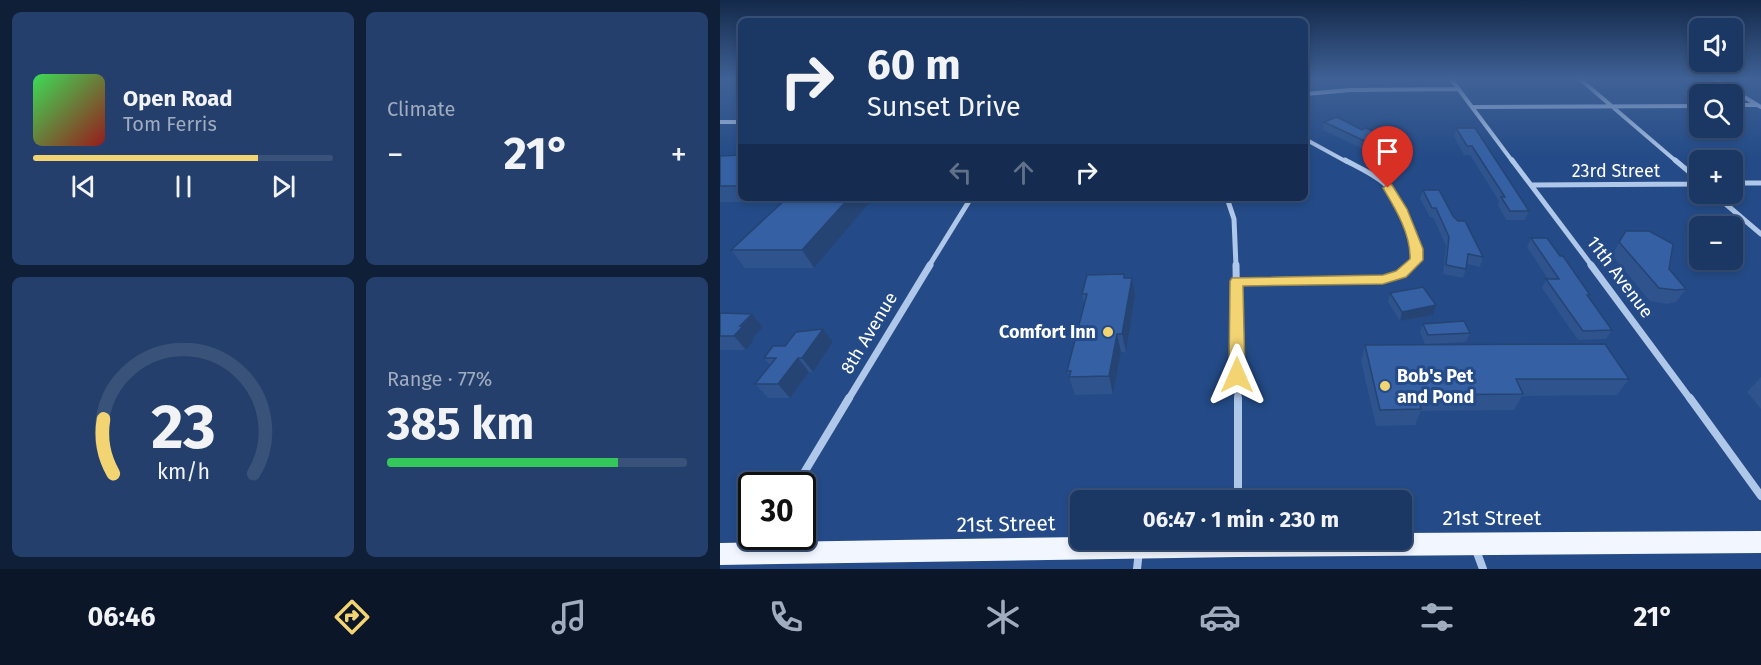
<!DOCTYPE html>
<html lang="en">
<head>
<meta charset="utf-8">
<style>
	body { margin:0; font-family:"Fira Sans",sans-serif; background:#243f6b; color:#f1f3f6; height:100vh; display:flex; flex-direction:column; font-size:22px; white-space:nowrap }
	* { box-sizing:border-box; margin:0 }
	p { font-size:20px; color:#a0acbf }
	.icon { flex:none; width:33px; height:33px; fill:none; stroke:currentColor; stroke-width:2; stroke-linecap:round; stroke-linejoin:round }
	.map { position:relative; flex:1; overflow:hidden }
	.side { display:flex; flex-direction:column; gap:12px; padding:12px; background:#0f1f38; width:720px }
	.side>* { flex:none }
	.guide { position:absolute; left:18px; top:18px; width:570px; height:183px; border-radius:9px; box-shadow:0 3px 9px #0003,0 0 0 2px #395279; background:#1b3865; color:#f1f3f6; overflow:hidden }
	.tools { position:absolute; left:969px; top:18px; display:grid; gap:12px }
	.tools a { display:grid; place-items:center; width:54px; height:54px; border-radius:9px; background:#1b3865; box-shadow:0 3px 9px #0003,0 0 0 2px #395279; font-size:30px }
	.speed { position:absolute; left:18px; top:472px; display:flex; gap:12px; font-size:30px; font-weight:700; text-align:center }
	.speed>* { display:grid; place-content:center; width:78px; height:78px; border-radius:50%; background:#1b3865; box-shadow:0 3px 9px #0003,0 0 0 2px #395279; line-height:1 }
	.speed .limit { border:3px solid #111; border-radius:9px; background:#fff; color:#111 }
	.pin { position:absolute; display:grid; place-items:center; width:51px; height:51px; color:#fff; margin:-62px -26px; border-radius:50% 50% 50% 0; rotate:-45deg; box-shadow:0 0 6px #0007 }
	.pin .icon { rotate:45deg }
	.me { position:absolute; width:66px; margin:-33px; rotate:0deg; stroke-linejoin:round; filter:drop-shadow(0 0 4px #0008) }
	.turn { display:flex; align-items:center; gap:21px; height:126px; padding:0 30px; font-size:27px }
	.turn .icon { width:78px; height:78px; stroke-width:2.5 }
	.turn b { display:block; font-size:42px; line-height:51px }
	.lanes { display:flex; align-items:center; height:57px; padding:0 30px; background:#0003; justify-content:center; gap:30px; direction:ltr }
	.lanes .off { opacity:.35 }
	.big { font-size:45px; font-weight:700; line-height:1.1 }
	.side .tile { flex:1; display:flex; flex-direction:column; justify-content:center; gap:9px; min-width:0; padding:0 21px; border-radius:9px; background:#243f6b }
	.side .dial { align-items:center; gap:0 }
	.dial svg { height:156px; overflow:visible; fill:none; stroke:#395279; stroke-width:7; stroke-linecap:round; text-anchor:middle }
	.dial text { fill:#f1f3f6; stroke:none }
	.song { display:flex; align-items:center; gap:18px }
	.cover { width:72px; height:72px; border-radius:9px; background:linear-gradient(135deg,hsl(130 70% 55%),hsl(0 70% 35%)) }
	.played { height:6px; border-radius:3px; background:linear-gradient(90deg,#f3d473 75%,#395279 75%) }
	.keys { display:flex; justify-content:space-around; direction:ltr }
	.heat { display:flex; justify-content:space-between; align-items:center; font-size:33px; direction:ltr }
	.charge { height:9px; border-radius:4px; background:linear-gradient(90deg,#34c759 77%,#395279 0) }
	.side .tiles { flex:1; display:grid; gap:12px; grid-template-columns:repeat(2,1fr) }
	.trip { position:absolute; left:350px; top:490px; width:342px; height:60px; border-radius:9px; background:#1b3865; box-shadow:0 3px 9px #0003,0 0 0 2px #395279; font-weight:700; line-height:60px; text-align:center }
	.dock { display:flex; height:96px; justify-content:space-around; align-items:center; background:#0b1628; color:#a0acbf }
	.dock .icon { width:42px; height:42px }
	.dock .active { color:#f3d473 }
	.dock b { font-size:27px; color:#f1f3f6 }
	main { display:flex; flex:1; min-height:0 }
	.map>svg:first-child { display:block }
</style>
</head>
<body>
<main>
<section class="side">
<div class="tiles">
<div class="tile">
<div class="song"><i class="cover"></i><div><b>Open Road</b><p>Tom Ferris</p></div></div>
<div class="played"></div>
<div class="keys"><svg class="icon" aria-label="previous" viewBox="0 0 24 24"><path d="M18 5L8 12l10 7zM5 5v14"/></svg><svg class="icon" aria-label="pause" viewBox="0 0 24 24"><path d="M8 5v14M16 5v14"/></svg><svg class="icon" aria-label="next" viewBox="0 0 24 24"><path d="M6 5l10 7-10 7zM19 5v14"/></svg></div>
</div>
<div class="tile"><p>Climate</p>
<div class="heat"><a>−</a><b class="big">21°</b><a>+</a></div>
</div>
<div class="tile dial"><svg viewBox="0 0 100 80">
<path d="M14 69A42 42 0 1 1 86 69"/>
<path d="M14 69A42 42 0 0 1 9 41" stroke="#f3d473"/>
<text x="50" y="56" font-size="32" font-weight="700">23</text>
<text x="50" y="72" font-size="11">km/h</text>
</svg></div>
<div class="tile"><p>Range · 77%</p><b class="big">385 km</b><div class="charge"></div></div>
</div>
</section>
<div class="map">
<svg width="1041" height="569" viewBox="0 0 1041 569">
	<rect width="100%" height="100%" fill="#244b87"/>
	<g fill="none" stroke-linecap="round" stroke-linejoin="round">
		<path stroke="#afc7e9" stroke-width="4" d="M 731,79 L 793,162
			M 860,79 L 957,162
			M 994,79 L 1041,107
			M 585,94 L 630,90 L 738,89
			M 1012,105 L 1037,105
			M 754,107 L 980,106
			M 0,122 L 21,122
			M 585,139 L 627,162"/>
		<path stroke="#afc7e9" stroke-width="5" d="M 625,160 C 639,168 657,175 668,187 C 684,204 698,238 696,260 L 689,266
			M 792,160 L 872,266
			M 955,160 L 980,181
			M 1012,183 L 1041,183
			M 812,185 L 980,184
			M 994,194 L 1041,234
			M 507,198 L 514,219 L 516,266
			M 209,266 L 251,198"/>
		<path stroke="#afc7e9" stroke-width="7" d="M 516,265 L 518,400
			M 871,265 L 971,400
			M 517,281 L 663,279 L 681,274 L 691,265
			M 128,400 L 210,265"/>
		<path stroke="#afc7e9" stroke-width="8" d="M 518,398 L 518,501
			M 970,398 L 1041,496
			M 76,486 L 129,398
			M 756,550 L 763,569
			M 417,569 L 419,551"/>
		<path fill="#f2f6fe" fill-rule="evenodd" d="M 1041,531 L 1041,553 L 518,557 L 0,565 L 0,543 L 360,537 L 360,540 L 681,540 L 681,533 Z"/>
	</g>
	<path fill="#2e538d" d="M 604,122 L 656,141 L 652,144 L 649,152 L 603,130 Z
		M 736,128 L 809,211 L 805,220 L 786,220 L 778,205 L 779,201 L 750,155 L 744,155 L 734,136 Z
		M 21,155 L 21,198 L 148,198 L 150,202 L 94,268 L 25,268 L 11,250 L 62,202 L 0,202 L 0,156 Z
		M 703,190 L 733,216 L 763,257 L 760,267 L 747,264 L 746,269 L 743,278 L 723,274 L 726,246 L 713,217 L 710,217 L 700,199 Z
		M 906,231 L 949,269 L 966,289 L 956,302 L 947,304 L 930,301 L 892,255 Z
		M 811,238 L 870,295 L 869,298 L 892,330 L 886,339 L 858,340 L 822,288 L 826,279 L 828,279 L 807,247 Z
		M 405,278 L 415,296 L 406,352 L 401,352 L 393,394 L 355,395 L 347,371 L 364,303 L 362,294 Z
		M 670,293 L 713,315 L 680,321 L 668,302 Z
		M 0,313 L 32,314 L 43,327 L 33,338 L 34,340 L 26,350 L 0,350 Z
		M 703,324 L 750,333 L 746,342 L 708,344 L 909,379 L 897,395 L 802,396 L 794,410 L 701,411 L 695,425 L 656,426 L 641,361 L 645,345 L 705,344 L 700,333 Z
		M 103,329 L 113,342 L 93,372 L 89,372 L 70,398 L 48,398 L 35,384 L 50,365 L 44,358 L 65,346 Z
		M 1041,377 L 1041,409 L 1027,392 Z"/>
	<path fill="#254473" d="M 657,133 L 656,141 L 652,144 L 649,152 L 653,135 Z
		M 129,198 L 148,198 L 150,202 L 94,268 L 82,250 Z
		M 412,278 L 415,296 L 406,352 L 402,334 Z
		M 716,305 L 713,315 L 680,321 L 682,312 Z
		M 32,314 L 43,327 L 33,338 L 34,340 L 26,350 L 14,336 L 20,326 Z
		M 103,329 L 113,342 L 93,372 L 82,358 Z
		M 397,334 L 401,352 L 393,394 L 389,376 Z
		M 78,358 L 89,372 L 70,398 L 58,384 Z"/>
	<path fill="#3561a4" stroke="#254473" stroke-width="1.5" d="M 617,117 L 642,130 L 646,128 L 657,133 L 653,135 L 651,144 L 604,122 Z
		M 736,128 L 755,128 L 809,211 L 790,211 L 781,197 L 785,197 L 752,146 L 747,146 Z
		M 21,155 L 21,186 L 0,186 L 0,156 Z
		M 703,190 L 719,190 L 733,216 L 738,221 L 745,221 L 763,257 L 748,254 L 746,269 L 726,265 L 729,237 L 716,208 L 712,208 Z
		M 67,198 L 129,198 L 82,250 L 11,250 Z
		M 906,231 L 929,231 L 953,244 L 949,269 L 966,289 L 956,290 L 939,288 L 899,242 Z
		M 811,238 L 827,238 L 840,256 L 843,256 L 870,295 L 867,295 L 892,330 L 863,331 L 826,279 L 839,279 Z
		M 404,274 L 404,278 L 412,278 L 402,334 L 397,334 L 389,376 L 349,377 L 351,371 L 347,371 L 367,294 L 362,294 L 367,275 Z
		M 703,287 L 716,305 L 682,312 L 670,293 Z
		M 0,313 L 32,314 L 20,326 L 23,326 L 14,336 L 0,336 Z
		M 744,321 L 750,333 L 708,335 L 703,324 Z
		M 103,329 L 82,358 L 78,358 L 58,384 L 35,384 L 56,358 L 44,358 L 53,346 L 65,346 L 76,332 Z
		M 885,344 L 909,379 L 796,379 L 803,394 L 697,395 L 701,409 L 660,410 L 645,345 Z"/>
	<linearGradient id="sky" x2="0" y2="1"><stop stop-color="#14294a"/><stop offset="0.5" stop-color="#3f6196"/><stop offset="1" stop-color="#3f6196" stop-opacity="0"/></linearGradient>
	<rect width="1041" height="158" fill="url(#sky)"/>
	<path fill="#f3d473" stroke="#9e8a4b" stroke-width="1.5" d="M 668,184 L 672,185 L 687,209 L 703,249 L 703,260 L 686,277 L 663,284 L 523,286 L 525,375 L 523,379 L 517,381 L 511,379 L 509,375 L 510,281 L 512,278 L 663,275 L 676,271 L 690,259 C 691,234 675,208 663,188 Z"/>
	<g fill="#f3d473" stroke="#244b87" stroke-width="2">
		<circle cx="388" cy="332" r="6"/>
		<circle cx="665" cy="386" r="6"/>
	</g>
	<g text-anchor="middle" stroke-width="6" stroke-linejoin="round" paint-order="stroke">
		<g font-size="18" fill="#fff" stroke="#244b87">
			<text x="896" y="177">23rd Street</text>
			<text transform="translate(900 277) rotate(53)" y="6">11th Avenue</text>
			<text transform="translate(149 333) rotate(-59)" y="6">8th Avenue</text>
		</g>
		<g font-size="18" font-weight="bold" fill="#fff" stroke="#244b87" text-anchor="end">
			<text x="376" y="338">Comfort Inn</text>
			<text x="677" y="382" text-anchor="start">Bob's Pet<tspan x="677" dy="21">and Pond</tspan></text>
		</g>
		<g font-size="21" fill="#fff" stroke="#244b87">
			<text x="772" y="525">21st Street</text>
			<text transform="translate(286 524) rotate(-1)" y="7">21st Street</text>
		</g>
	</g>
</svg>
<div class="tools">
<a><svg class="icon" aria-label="sound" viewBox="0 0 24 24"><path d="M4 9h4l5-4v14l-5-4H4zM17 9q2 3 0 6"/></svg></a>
<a><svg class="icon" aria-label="search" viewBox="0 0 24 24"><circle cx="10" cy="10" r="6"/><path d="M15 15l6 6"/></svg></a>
<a>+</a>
<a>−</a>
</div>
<div class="speed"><div class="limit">30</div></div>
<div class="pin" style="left:668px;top:188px;background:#d93025"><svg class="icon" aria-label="arrive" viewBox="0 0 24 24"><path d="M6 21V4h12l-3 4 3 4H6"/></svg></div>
<svg class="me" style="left:517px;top:375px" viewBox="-20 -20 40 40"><path d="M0-17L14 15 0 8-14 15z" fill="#f3d473" stroke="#fff" stroke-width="4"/></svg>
<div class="trip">06:47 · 1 min · 230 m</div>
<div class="guide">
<div class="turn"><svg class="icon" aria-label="right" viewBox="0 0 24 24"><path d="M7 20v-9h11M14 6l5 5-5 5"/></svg><div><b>60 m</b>Sunset Drive</div></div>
<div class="lanes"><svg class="icon off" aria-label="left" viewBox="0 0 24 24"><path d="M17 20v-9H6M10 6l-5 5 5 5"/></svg><svg class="icon off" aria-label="ahead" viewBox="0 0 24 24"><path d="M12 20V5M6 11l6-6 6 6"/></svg><svg class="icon" aria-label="right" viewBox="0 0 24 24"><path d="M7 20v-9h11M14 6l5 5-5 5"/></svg></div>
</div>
</div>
</main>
<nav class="dock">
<b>06:46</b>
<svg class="icon active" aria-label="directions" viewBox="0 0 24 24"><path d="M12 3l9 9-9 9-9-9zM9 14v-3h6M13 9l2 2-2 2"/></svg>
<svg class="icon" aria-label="music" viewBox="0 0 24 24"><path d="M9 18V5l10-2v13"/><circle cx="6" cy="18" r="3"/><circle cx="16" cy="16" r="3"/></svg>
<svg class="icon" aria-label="phone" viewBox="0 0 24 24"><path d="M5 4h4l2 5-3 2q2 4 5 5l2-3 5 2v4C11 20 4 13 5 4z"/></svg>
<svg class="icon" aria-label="climate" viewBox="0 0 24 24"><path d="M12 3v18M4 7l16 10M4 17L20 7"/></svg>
<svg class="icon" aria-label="car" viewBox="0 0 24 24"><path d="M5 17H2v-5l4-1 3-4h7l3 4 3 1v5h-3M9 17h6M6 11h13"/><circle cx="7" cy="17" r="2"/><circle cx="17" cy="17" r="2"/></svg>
<svg class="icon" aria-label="filters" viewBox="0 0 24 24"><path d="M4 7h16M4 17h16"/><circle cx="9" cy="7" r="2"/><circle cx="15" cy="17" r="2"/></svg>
<b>21°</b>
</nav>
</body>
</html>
